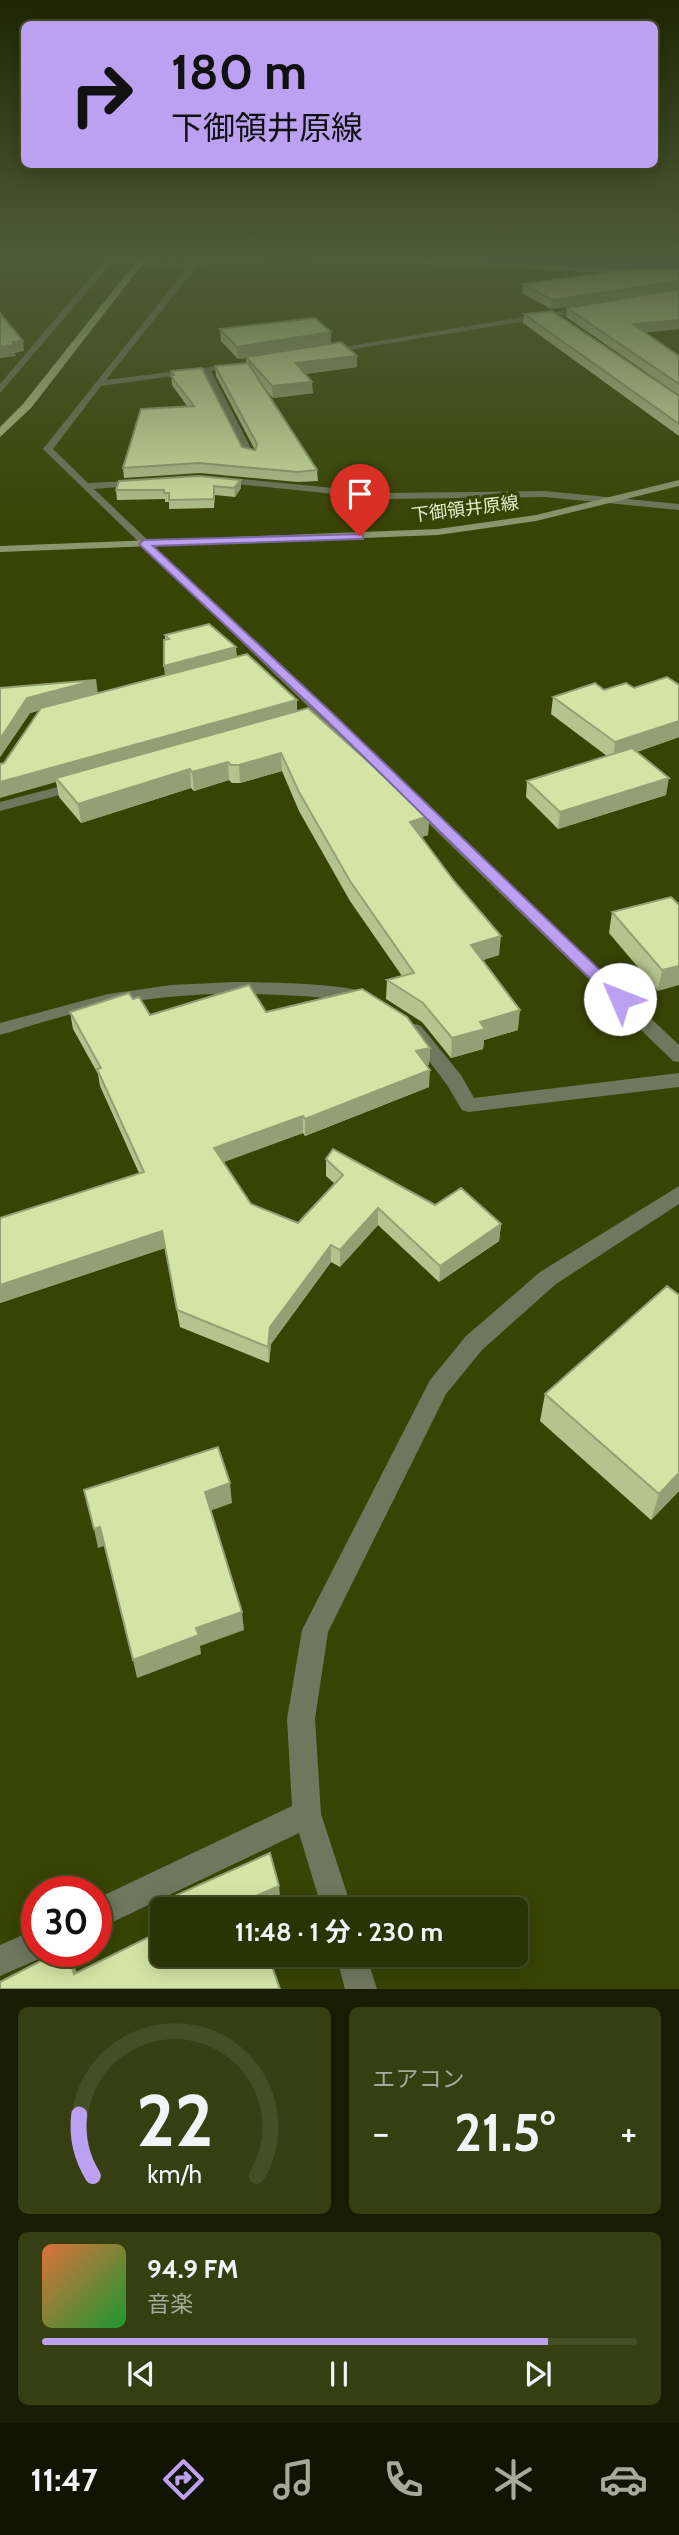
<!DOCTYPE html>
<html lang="ja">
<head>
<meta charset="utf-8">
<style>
	body { margin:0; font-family:Cabin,"Noto Sans JP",sans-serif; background:#363f12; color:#f1f3f6; height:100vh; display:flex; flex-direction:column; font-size:26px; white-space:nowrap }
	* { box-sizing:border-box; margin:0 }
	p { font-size:23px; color:#a5aa9a }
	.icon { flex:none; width:38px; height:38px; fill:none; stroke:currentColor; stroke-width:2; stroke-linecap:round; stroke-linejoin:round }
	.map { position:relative; height:1989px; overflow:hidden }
	.details { display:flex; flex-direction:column; gap:18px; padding:18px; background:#171c02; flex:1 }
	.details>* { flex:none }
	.hud { position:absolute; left:21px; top:21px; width:637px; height:147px; border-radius:10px; box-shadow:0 4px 18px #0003,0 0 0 2px #464e25; background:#bca0f2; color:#111; overflow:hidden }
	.speed { position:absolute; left:21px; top:1876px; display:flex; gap:14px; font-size:35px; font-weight:700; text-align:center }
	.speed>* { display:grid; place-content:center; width:91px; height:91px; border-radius:50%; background:#2a3303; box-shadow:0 4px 18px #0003,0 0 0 2px #464e25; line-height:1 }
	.speed .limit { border:10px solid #d22; background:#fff; color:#111 }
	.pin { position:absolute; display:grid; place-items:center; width:60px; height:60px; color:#fff; margin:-72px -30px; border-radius:50% 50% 50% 0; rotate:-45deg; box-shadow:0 0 7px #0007 }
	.pin .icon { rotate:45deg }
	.me { position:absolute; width:77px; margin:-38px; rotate:314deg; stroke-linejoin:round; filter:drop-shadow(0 0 5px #0008) }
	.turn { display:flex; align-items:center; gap:24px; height:147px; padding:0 35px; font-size:32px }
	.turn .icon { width:91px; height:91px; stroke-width:2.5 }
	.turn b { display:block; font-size:49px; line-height:60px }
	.big { font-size:52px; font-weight:700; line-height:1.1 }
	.details .card { flex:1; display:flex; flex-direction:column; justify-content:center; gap:10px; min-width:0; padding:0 24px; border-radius:10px; background:#363f12 }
	.details .dial { align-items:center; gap:0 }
	.dial svg { height:182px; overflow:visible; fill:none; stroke:#464e25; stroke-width:7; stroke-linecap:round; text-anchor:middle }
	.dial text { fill:#f1f3f6; stroke:none }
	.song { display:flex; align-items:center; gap:21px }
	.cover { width:84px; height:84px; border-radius:10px; background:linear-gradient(135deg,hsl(20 70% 55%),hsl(130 70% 35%)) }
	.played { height:7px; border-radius:4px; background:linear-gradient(90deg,#bca0f2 85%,#464e25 85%) }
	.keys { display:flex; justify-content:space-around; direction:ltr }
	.heat { display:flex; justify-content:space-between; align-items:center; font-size:38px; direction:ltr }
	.details .tiles { flex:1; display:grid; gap:18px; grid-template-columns:1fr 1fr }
	.card:last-child { grid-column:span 2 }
	.trip { position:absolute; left:150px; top:1897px; width:378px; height:70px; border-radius:10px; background:#2a3303; box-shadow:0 4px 18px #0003,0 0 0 2px #464e25; font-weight:700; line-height:70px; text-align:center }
	.menu { display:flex; height:112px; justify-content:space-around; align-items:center; background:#111401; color:#a5aa9a }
	.menu .icon { width:49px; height:49px }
	.menu .active { color:#bca0f2 }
	.menu b { font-size:32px; color:#f1f3f6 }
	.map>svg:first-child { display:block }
</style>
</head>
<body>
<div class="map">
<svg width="679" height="1989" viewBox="0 0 679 1989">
	<rect width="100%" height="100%" fill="#384404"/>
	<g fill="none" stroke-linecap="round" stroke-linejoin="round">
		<path fill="#195f89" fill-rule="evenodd" d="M 375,253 L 679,255 L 679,275 L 391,263 L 380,260 Z"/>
		<path stroke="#525e22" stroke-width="8" stroke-dasharray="8 4.5" stroke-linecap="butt" d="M 117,260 L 187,265"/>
		<path fill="#70775e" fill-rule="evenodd" d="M 275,253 L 679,272 L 679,276 L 275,257 L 197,266 L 106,380 L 241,363 L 241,367 L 211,371 L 255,456 L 254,458 L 245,456 L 203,372 L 101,386 L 53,449 L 88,483 L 147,480 L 148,482 L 143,485 L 94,489 L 679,1045 L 679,1062 L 673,1061 L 43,449 L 188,267 L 184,267 L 184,263 Z
			M 108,257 L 115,259 L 0,393 L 0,384 Z
			M 590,306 L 593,310 L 324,354 L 320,351 Z
			M 220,477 L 384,493 L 545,491 L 679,504 L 679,510 L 545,497 L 384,499 L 216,482 L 215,480 Z
			M 81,781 L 86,782 L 88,785 L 86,788 L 0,811 L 0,802 Z
			M 235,982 C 257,982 362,983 372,996 L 363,1002 C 273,991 182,989 92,1009 C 61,1016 31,1026 0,1035 L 0,1023 L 108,994 L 171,985 Z
			M 415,1024 L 421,1026 L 461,1075 L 474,1098 L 679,1073 L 679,1087 L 469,1112 L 462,1110 L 447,1085 L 409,1034 L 406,1030 L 409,1026 Z
			M 679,1186 L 679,1204 L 556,1284 L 482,1350 L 446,1394 L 328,1632 L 315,1719 L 321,1814 L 352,1909 L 322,1909 L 299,1833 L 96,1930 L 96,1899 L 292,1806 L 287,1719 L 302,1630 L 430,1380 L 466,1336 L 540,1272 Z
			M 37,1929 L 37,1951 L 49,1951 L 48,1955 L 0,1976 L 0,1945 Z
			M 336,1955 L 366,1955 L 377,1989 L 345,1989 Z"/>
		<path fill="#8c966f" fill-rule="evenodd" d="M 679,480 L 679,486 L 536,521 L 438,535 L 0,552 L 0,546 L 438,529 L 536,515 Z"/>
		<path fill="#b4c487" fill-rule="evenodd" d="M 143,253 L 151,253 L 31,408 L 0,437 L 0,427 L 23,404 Z"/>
	</g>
	<path fill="#b5c48e" d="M 635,269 L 679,269 L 679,329 L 644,332 L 679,356 L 679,395 L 566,317 L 567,308 L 675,290 L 551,309 L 522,293 L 523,284 Z
		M 524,314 L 679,396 L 679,436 L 523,323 Z
		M 220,329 L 331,332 L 331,344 L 357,367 L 305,374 L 313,393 L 273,398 L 265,389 L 317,470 L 318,481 L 298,482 L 200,473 L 124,478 L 123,468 L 187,406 L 172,385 L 171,371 L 242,447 L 255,450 L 216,376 L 215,366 L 246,363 L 246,358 L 238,359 L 221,341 Z
		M 241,480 L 241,488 L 235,497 L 215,495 L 214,508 L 169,509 L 169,502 L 165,502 L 165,499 L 117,500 L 116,490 Z
		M 165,635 L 236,656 L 297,700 L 297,711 L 429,816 L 428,835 L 421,837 L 499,955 L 483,960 L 518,1030 L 484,1040 L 483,1049 L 451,1058 L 422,1022 L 386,999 L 387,980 L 402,976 L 350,901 L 299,811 L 282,771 L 240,783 L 232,783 L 229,780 L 194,791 L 191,788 L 81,823 L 59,797 L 56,782 L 4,763 L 40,710 L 30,713 L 0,757 L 0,688 L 98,693 L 165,675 Z
		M 679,685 L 679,737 L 637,752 L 666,795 L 558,829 L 526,797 L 527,781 L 607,756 L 551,714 L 553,697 L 604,690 Z
		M 678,905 L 658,991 L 609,933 L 612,912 Z
		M 133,999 L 150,1015 L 266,1012 L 430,1048 L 429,1065 L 427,1065 L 429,1087 L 305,1136 L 303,1133 L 223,1162 L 251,1204 L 298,1223 L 335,1184 L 326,1176 L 326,1159 L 435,1205 L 501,1224 L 499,1241 L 439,1282 L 378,1225 L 340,1267 L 331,1262 L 271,1344 L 269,1363 L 180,1327 L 165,1248 L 0,1303 L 0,1218 L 139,1173 L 100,1086 L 98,1074 L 73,1029 L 70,1012 Z
		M 545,1394 L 679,1491 L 651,1520 L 540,1421 Z"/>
	<path fill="#94a074" d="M 679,281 L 679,289 L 551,309 L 552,300 Z
		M 679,320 L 679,329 L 632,334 L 633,324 Z
		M 331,332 L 331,344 L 238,359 L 237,347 Z
		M 23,341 L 24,351 L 15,353 L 16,356 L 0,358 L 0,347 L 13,342 Z
		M 357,356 L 357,367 L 297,375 L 296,363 Z
		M 312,382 L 313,393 L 273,398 L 272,386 Z
		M 241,480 L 241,488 L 235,497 L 234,488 Z
		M 236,647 L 237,657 L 165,676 L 164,666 Z
		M 96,680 L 98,694 L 30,713 L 0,757 L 0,739 L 27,698 Z
		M 297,700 L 297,715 L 56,778 L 56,782 L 0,798 L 0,782 Z
		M 679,721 L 679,737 L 613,760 L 615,742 Z
		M 281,753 L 282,771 L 240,783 L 239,765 Z
		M 228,762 L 229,780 L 194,791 L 192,772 Z
		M 190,769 L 191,788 L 81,823 L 78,804 Z
		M 669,778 L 666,795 L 558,829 L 560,812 Z
		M 429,816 L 428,835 L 410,841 L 410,822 Z
		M 501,936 L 499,955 L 470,964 L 471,945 Z
		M 679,966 L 679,985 L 658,991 L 662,970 Z
		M 520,1010 L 518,1030 L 484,1040 L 483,1049 L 451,1058 L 452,1038 L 480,1022 Z
		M 430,1048 L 429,1065 L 415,1068 L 416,1051 Z
		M 430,1070 L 429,1087 L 305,1136 L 305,1119 Z
		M 303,1116 L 303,1133 L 216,1165 L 214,1148 Z
		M 378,1208 L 378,1225 L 340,1267 L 340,1250 Z
		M 501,1224 L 499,1241 L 439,1282 L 440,1266 Z
		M 162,1231 L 165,1248 L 0,1303 L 0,1285 Z
		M 331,1245 L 331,1262 L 271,1344 L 269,1363 L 268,1347 L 270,1327 Z
		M 679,1473 L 679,1491 L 651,1520 L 659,1494 Z
		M 230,1483 L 232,1503 L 207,1512 L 205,1492 Z
		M 100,1527 L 104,1546 L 98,1548 L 94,1529 Z
		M 242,1612 L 244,1630 L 200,1646 L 201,1654 L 137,1678 L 133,1660 L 196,1628 Z
		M 279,1886 L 281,1906 L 274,1909 L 250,1909 L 249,1899 Z
		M 68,1951 L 75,1967 L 81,1989 L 74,1974 Z"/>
	<path fill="#d3e4a5" stroke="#94a074" stroke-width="2" d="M 635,269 L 679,269 L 679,281 L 552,300 L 523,284 Z
		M 679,289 L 679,320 L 633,324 L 679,356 L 679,384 L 567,308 Z
		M 552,311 L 679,396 L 679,424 L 524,314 Z
		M 0,313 L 23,341 L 13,342 L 14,345 L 0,347 Z
		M 315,318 L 331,332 L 237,347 L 220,329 Z
		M 341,342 L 357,356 L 296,363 L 312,382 L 272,386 L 246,357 Z
		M 248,363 L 317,470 L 298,472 L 199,463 L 123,468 L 141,409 L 194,406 L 171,376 L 174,375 L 171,371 L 202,368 L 242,447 L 255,450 L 257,444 L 215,366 Z
		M 199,476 L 241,480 L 234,488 L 214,486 L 214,499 L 169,500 L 169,493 L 164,493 L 164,490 L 116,490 L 119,481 Z
		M 209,624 L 236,647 L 164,666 L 164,640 L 169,639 L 165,635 Z
		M 247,654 L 297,700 L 0,782 L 0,764 L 4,763 L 41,708 Z
		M 667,677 L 679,685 L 679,721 L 615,742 L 553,697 L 595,683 L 604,690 L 626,683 L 634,688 Z
		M 96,680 L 27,698 L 0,739 L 0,688 Z
		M 308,708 L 429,816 L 410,822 L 454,881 L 501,936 L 471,945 L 520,1010 L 480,1022 L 485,1029 L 452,1038 L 423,1003 L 387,980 L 414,973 L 350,881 L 299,792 L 281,753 L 239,765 L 231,765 L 228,762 L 192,772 L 190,769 L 78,804 L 56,778 Z
		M 632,748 L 669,778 L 560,812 L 527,781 Z
		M 671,897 L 679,905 L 679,966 L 662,970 L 612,912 Z
		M 249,985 L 266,1012 L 362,989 L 407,1017 L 430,1048 L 416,1051 L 430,1070 L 305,1119 L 303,1116 L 214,1148 L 251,1204 L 298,1223 L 343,1175 L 326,1159 L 333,1149 L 435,1205 L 461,1188 L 501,1224 L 440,1266 L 378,1208 L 340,1250 L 331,1245 L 270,1327 L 268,1347 L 177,1310 L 162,1231 L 0,1285 L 0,1218 L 144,1172 L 97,1069 L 101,1068 L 70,1012 L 129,993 L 133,999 L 139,997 L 150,1015 Z
		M 667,1286 L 679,1295 L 679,1473 L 659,1494 L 545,1394 Z
		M 218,1447 L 230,1483 L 205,1492 L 242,1612 L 196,1628 L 199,1635 L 133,1660 L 100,1527 L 94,1529 L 84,1490 Z
		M 270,1853 L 279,1886 L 249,1899 L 252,1909 L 163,1909 L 161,1902 Z
		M 163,1930 L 163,1955 L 268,1955 L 280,1989 L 0,1989 L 0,1982 L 60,1951 L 67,1951 L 74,1974 Z"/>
	<linearGradient id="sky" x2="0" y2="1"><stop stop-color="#1f2502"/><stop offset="0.48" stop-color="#4d5c3a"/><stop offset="1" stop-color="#4d5c3a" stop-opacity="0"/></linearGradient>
	<rect width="679" height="531" fill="url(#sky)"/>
	<path fill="#bca0f2" stroke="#7a689d" stroke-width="2" d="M 363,534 L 363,539 L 360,539 L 153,546 L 330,711 L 626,995 L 628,999 L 626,1003 L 615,1003 L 322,716 L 139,544 L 144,540 Z"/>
	<g text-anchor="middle" stroke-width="7" stroke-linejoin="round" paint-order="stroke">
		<g font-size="18" fill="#e5eecf" stroke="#384404">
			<text transform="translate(465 509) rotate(-7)" y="6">下御領井原線</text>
		</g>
	</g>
</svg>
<div class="speed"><div class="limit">30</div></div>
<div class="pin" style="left:360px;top:536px;background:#d93025"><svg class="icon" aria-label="arrive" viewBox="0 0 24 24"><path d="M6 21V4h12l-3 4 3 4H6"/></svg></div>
<svg class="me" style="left:620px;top:999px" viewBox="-20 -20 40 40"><circle r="19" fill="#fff"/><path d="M0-13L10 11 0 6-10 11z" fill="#bca0f2"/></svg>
<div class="trip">11:48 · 1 分 · 230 m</div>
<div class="hud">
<div class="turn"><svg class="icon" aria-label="right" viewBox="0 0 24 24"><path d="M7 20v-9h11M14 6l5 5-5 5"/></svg><div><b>180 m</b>下御領井原線</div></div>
</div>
</div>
<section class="details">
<div class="tiles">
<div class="card dial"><svg viewBox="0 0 100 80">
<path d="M14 69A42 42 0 1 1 86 69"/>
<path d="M14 69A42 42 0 0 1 8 42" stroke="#bca0f2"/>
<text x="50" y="56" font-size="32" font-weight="700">22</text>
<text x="50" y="72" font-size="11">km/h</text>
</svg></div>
<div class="card"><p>エアコン</p>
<div class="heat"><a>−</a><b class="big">21.5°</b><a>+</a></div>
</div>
<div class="card">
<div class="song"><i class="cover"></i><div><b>94.9 FM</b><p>音楽</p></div></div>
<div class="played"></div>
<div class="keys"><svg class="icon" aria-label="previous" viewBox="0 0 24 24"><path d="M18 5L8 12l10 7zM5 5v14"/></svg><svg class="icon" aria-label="pause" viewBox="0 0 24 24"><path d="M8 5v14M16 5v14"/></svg><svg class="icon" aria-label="next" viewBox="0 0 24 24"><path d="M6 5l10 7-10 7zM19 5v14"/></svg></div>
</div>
</div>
</section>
<nav class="menu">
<b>11:47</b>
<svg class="icon active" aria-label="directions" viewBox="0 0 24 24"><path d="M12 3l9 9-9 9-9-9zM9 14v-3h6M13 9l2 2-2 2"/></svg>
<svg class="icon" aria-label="music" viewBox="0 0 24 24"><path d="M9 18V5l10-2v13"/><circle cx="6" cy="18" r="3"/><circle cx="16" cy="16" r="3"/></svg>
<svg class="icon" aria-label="phone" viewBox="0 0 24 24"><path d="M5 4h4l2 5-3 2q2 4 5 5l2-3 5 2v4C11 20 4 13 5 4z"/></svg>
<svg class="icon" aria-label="climate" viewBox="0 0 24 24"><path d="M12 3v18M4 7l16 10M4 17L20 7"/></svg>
<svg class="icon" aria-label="car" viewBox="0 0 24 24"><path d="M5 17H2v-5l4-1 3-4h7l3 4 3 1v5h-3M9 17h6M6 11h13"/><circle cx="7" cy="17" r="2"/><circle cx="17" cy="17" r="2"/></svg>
</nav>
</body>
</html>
